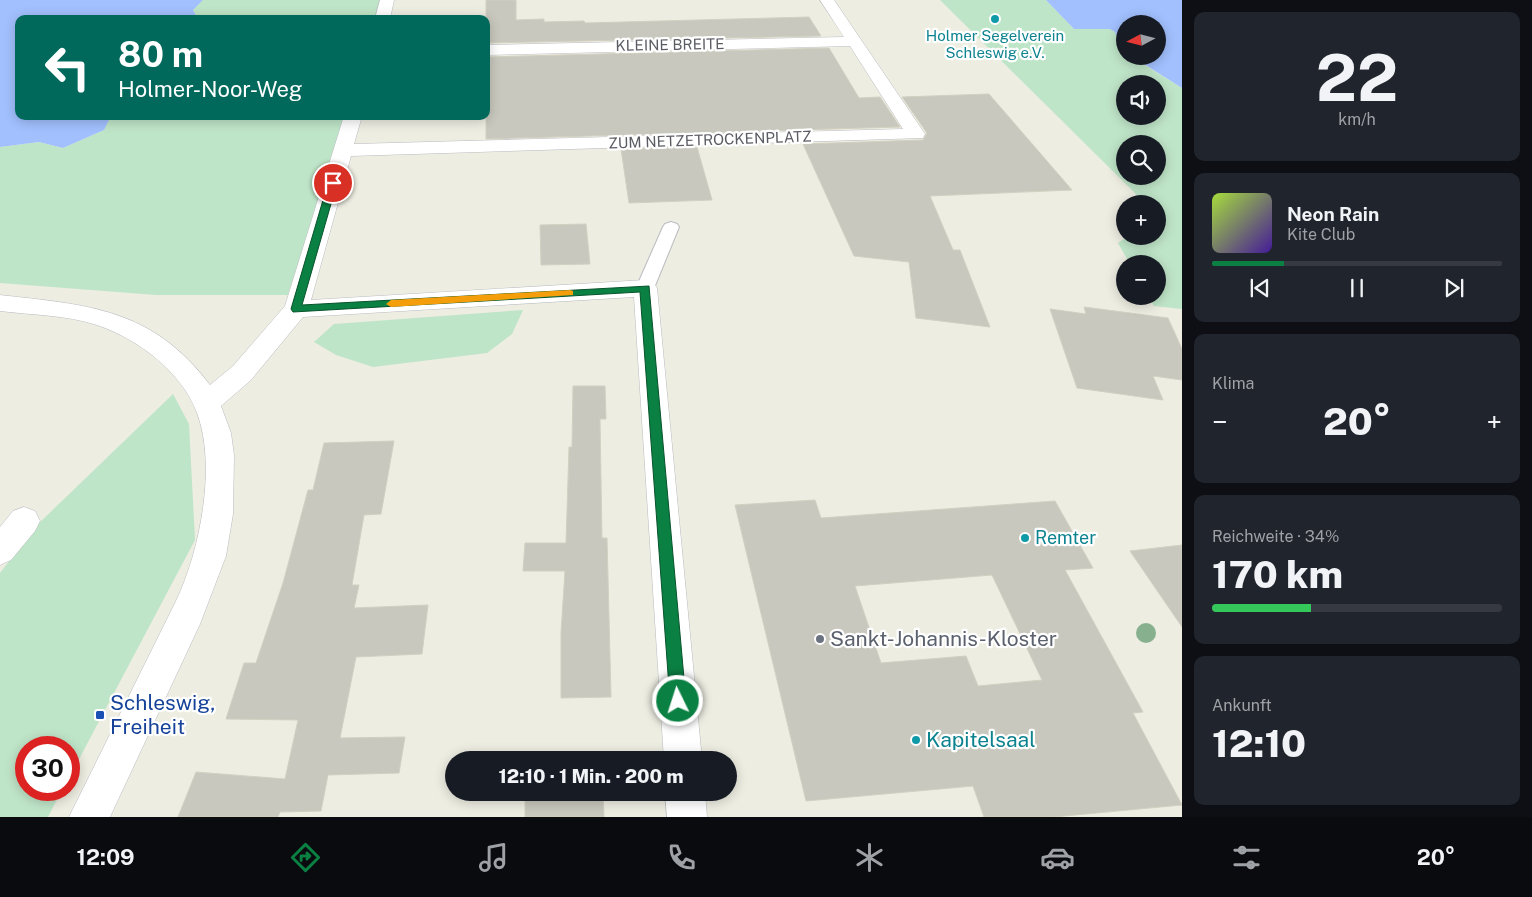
<!DOCTYPE html>
<html lang="de">
<head>
<meta charset="utf-8">
<style>
	body { margin:0; font-family:"Public Sans",sans-serif; background:#20242c; color:#f1f3f6; height:100vh; display:flex; flex-direction:column; font-size:19px; white-space:nowrap }
	* { box-sizing:border-box; margin:0 }
	p { font-size:16px; color:#9ea1a6 }
	.icon { flex:none; width:28px; height:28px; fill:none; stroke:currentColor; stroke-width:2; stroke-linecap:round; stroke-linejoin:round }
	.map { position:relative; flex:1; overflow:hidden }
	.panel { display:flex; flex-direction:column; gap:12px; padding:12px; background:#0d0f14; width:350px }
	.panel>* { flex:none }
	.hud { position:absolute; left:15px; top:15px; width:475px; height:105px; border-radius:10px; box-shadow:0 2px 12px #0003; background:#00695c; color:#fff; overflow:hidden }
	.needle { width:32px; rotate:263deg }
	.fabs { position:absolute; left:1116px; top:15px; display:grid; gap:10px }
	.fabs a { display:grid; place-items:center; width:50px; height:50px; border-radius:50%; background:#171b24; box-shadow:0 2px 12px #0003; font-size:25px }
	.speed { position:absolute; left:15px; top:736px; display:flex; gap:10px; font-size:25px; font-weight:700; text-align:center }
	.speed>* { display:grid; place-content:center; width:65px; height:65px; border-radius:50%; background:#171b24; box-shadow:0 2px 12px #0003; line-height:1 }
	.speed .limit { border:8px solid #d22; background:#fff; color:#111 }
	.pin { position:absolute; display:grid; place-items:center; width:42px; height:42px; color:#fff; margin:-21px; border:2px solid #fff; border-radius:50%; box-shadow:0 1px 5px #0007 }
	.me { position:absolute; width:55px; margin:-28px; rotate:356deg; stroke-linejoin:round; filter:drop-shadow(0 0 4px #0008) }
	.turn { display:flex; align-items:center; gap:18px; height:105px; padding:0 20px; font-size:22px }
	.turn .icon { width:65px; height:65px; stroke-width:2.5 }
	.turn b { display:block; font-size:35px; line-height:42px }
	.big { font-size:38px; font-weight:800; line-height:1.1 }
	.panel .widget { flex:1; display:flex; flex-direction:column; justify-content:center; gap:8px; min-width:0; padding:0 18px; border-radius:10px; background:#20242c }
	.panel .dial { align-items:center; gap:0 }
	.dial b { font-size:65px; line-height:1 }
	.song { display:flex; align-items:center; gap:15px }
	.cover { width:60px; height:60px; border-radius:8px; background:linear-gradient(135deg,hsl(80 70% 55%),hsl(260 70% 35%)) }
	.played { height:5px; border-radius:2px; background:linear-gradient(90deg,#0b8043 25%,#363941 25%) }
	.keys { display:flex; justify-content:space-around; direction:ltr }
	.heat { display:flex; justify-content:space-between; align-items:center; font-size:28px; direction:ltr }
	.charge { height:8px; border-radius:4px; background:linear-gradient(90deg,#34c759 34%,#363941 0) }
	.trip { position:absolute; left:445px; top:751px; width:292px; height:50px; border-radius:25px; background:#171b24; box-shadow:0 2px 12px #0003; font-weight:800; line-height:50px; text-align:center }
	.dock { display:flex; height:80px; justify-content:space-around; align-items:center; background:#090b0e; color:#9ea1a6 }
	.dock .icon { width:35px; height:35px }
	.dock .current { color:#0b8043 }
	.dock b { font-size:22px; color:#f1f3f6 }
	main { display:flex; flex:1; min-height:0 }
	.map>svg:first-child { display:block }
</style>
</head>
<body>
<main>
<div class="map">
<svg width="1182" height="817" viewBox="0 0 1182 817">
	<rect width="100%" height="100%" fill="#edede2"/>
	<path fill="#bfe5c8" fill-rule="evenodd" d="M 203,0 L 382,0 L 376,19 L 198,19 L 193,10 Z
		M 940,0 L 1046,0 L 1074,29 L 1110,29 L 1115,32 L 1125,56 L 1129,61 L 1143,64 L 1182,88 L 1182,309 L 1154,306 L 1148,296 L 1158,296 L 1158,264 L 1130,264 L 1118,243 L 1128,236 L 1158,236 L 1158,204 L 1146,204 ZM 1125,84 L 1158,84 L 1158,116 L 1125,116 ZM 1125,144 L 1158,144 L 1158,176 L 1125,176 Z
		M 111,116 L 345,116 L 288,295 L 156,295 L 0,283 L 0,147 L 39,142 L 63,148 L 104,130 Z
		M 523,310 L 512,334 L 487,353 L 373,367 L 336,355 L 314,342 L 334,324 Z
		M 173,394 L 189,424 L 195,540 L 69,778 L 69,748 L 26,748 L 26,790 L 62,790 L 48,817 L 0,817 L 0,573 L 36,526 Z"/>
	<path fill="#a2c0fe" d="M 0,0 L 203,0 L 193,10 L 198,19 L 19,19 L 19,116 L 111,116 L 104,130 L 63,148 L 39,142 L 0,147 Z
		M 1046,0 L 1182,0 L 1182,88 L 1144,64 L 1129,61 L 1126,56 L 1158,56 L 1158,24 L 1125,24 L 1125,53 L 1115,32 L 1110,29 L 1074,29 Z"/>
	<path fill="#c8c8be" stroke="#d2d0c1" fill-rule="evenodd" d="M 486,0 L 516,0 L 516,20 L 544,19 L 544,22 L 584,21 L 585,23 L 809,17 L 821,36 L 486,43 Z
		M 829,48 L 859,98 L 880,97 L 900,127 L 486,139 L 486,57 Z
		M 989,94 L 1072,190 L 930,196 L 953,250 L 960,250 L 990,327 L 916,318 L 909,262 L 854,256 L 803,144 L 923,140 L 927,133 L 902,97 Z
		M 697,147 L 712,200 L 629,203 L 621,149 Z
		M 586,224 L 590,264 L 541,265 L 540,225 Z
		M 1084,307 L 1168,318 L 1182,349 L 1182,380 L 1153,376 L 1163,400 L 1077,388 L 1050,309 L 1086,314 Z
		M 573,386 L 605,386 L 606,419 L 600,419 L 602,538 L 607,538 L 611,697 L 561,698 L 561,633 L 565,571 L 523,571 L 525,543 L 566,543 L 569,447 L 572,447 Z
		M 394,441 L 381,514 L 364,515 L 352,585 L 359,585 L 354,608 L 428,605 L 422,654 L 356,657 L 340,738 L 405,737 L 399,773 L 328,775 L 321,811 L 280,812 L 278,817 L 178,817 L 196,772 L 285,779 L 298,720 L 226,719 L 244,663 L 256,663 L 283,583 L 308,490 L 313,490 L 324,443 Z
		M 815,500 L 821,518 L 1055,501 L 1093,568 L 1065,570 L 1143,712 L 1133,713 L 1182,805 L 1054,817 L 984,817 L 973,786 L 806,801 L 735,505 ZM 992,575 L 1042,680 L 978,686 L 966,656 L 881,663 L 855,586 Z
		M 1182,545 L 1182,627 L 1130,551 Z
		M 601,756 L 602,760 L 526,760 L 526,758 Z
		M 525,792 L 603,792 L 604,817 L 525,817 Z"/>
	<g fill="none" stroke-linecap="round" stroke-linejoin="round">
		<defs>
			<path id="lane" d="M 671,222 L 677,224 L 679,227 L 654,288 L 651,292 L 645,294 L 639,292 L 636,288 L 663,227 L 665,224 Z"/>
			<path id="street" d="M 380,0 L 394,0 L 390,19 L 375,19 Z
				M 820,0 L 834,0 L 925,134 L 923,138 L 351,156 L 311,300 L 645,280 L 653,282 L 657,288 L 702,760 L 664,760 L 634,297 L 303,317 L 251,380 L 221,406 L 231,433 L 234,455 L 233,514 L 226,556 L 200,624 L 110,817 L 69,817 L 176,601 C 200,551 217,466 197,413 C 182,372 138,339 97,325 C 67,315 32,315 0,311 L 0,295 C 88,305 152,308 210,385 L 233,366 L 285,306 L 344,116 L 362,116 L 354,144 L 903,129 L 850,46 L 486,55 L 486,45 L 844,37 Z
				M 24,507 L 35,511 L 40,521 L 35,531 L 11,560 L 0,565 L 0,527 L 13,511 Z
				M 665,792 L 705,792 L 707,817 L 667,817 Z"/>
		</defs>
		<use href="#lane" stroke="#babbc1" stroke-width="2"/>
		<use href="#street" stroke="#babbc1" stroke-width="1"/>
		<use href="#lane" fill="#fff" fill-rule="evenodd"/>
		<use href="#street" fill="#fff" fill-rule="evenodd"/>
	</g>
	<circle fill="#87b18e" cx="1146" cy="633" r="10"/>
	<path fill="#0b8043" stroke="#07532c" d="M 333,180 L 337,183 L 302,305 L 649,286 L 686,701 L 683,706 L 678,709 L 672,706 L 670,701 L 640,292 L 293,312 L 291,309 L 328,183 Z"/>
	<path fill="#f59e0b" d="M 570,290 L 573,291 L 573,295 L 391,307 L 386,304 L 391,300 Z"/>
	<g fill="#0f9aa8" stroke="#fff" stroke-width="2">
		<circle cx="995" cy="19" r="5"/>
		<circle cx="1025" cy="538" r="5"/>
		<circle cx="916" cy="740" r="5"/>
	</g>
	<circle fill="#6b7280" stroke="#fff" stroke-width="2" cx="820" cy="639" r="5"/>
	<rect fill="#1a4fb4" stroke="#fff" stroke-width="2" x="95" y="710" width="10" height="10" rx="2.5"/>
	<g text-anchor="middle" stroke-width="4.5" stroke-linejoin="round" paint-order="stroke">
		<g font-size="15" fill="#0d838f" stroke="#fff">
			<text x="995" y="41">Holmer Segelverein<tspan x="995" dy="17">Schleswig e.V.</tspan></text>
		</g>
		<g font-size="15" fill="#5b5c63" stroke="#fff">
			<text transform="translate(670 45) rotate(-1)" y="5">KLEINE BREITE</text>
			<text transform="translate(710 140) rotate(-2)" y="5">ZUM NETZETROCKENPLATZ</text>
		</g>
		<g font-size="18" fill="#0d838f" stroke="#fff" text-anchor="start">
			<text x="1035" y="544">Remter</text>
		</g>
		<g font-size="21" fill="#5b616d" stroke="#fff" text-anchor="start">
			<text x="830" y="646">Sankt-Johannis-Kloster</text>
		</g>
		<g font-size="21" fill="#164399" stroke="#fff" text-anchor="start">
			<text x="110" y="710">Schleswig,<tspan x="110" dy="24">Freiheit</tspan></text>
		</g>
		<g font-size="21" fill="#0d838f" stroke="#fff" text-anchor="start">
			<text x="926" y="747">Kapitelsaal</text>
		</g>
	</g>
</svg>
<div class="fabs">
<a><svg class="needle" viewBox="-14 -14 28 28"><path d="M0-13l5 13h-10z" fill="#e53935"/><path d="M0 13l5-13h-10z" fill="#9ea1a6"/></svg></a>
<a><svg class="icon" aria-label="sound" viewBox="0 0 24 24"><path d="M4 9h4l5-4v14l-5-4H4zM17 9q2 3 0 6"/></svg></a>
<a><svg class="icon" aria-label="search" viewBox="0 0 24 24"><circle cx="10" cy="10" r="6"/><path d="M15 15l6 6"/></svg></a>
<a>+</a>
<a>−</a>
</div>
<div class="speed"><div class="limit">30</div></div>
<div class="pin" style="left:333px;top:183px;background:#d93025"><svg class="icon" aria-label="arrive" viewBox="0 0 24 24"><path d="M6 21V4h12l-3 4 3 4H6"/></svg></div>
<svg class="me" style="left:678px;top:701px" viewBox="-20 -20 40 40"><circle r="17" fill="#0b8043" stroke="#fff" stroke-width="3"/><path d="M0-11L8 9 0 5-8 9z" fill="#fff"/></svg>
<div class="trip">12:10 · 1 Min. · 200 m</div>
<div class="hud">
<div class="turn"><svg class="icon" aria-label="left" viewBox="0 0 24 24"><path d="M17 20v-9H6M10 6l-5 5 5 5"/></svg><div><b>80 m</b>Holmer-Noor-Weg</div></div>
</div>
</div>
<section class="panel">
<div class="widget dial"><b>22</b><p>km/h</p></div>
<div class="widget">
<div class="song"><i class="cover"></i><div><b>Neon Rain</b><p>Kite Club</p></div></div>
<div class="played"></div>
<div class="keys"><svg class="icon" aria-label="previous" viewBox="0 0 24 24"><path d="M18 5L8 12l10 7zM5 5v14"/></svg><svg class="icon" aria-label="pause" viewBox="0 0 24 24"><path d="M8 5v14M16 5v14"/></svg><svg class="icon" aria-label="next" viewBox="0 0 24 24"><path d="M6 5l10 7-10 7zM19 5v14"/></svg></div>
</div>
<div class="widget"><p>Klima</p>
<div class="heat"><a>−</a><b class="big">20°</b><a>+</a></div>
</div>
<div class="widget"><p>Reichweite · 34%</p><b class="big">170 km</b><div class="charge"></div></div>
<div class="widget"><p>Ankunft</p><b class="big">12:10</b></div>
</section>
</main>
<nav class="dock">
<b>12:09</b>
<svg class="icon current" aria-label="directions" viewBox="0 0 24 24"><path d="M12 3l9 9-9 9-9-9zM9 14v-3h6M13 9l2 2-2 2"/></svg>
<svg class="icon" aria-label="music" viewBox="0 0 24 24"><path d="M9 18V5l10-2v13"/><circle cx="6" cy="18" r="3"/><circle cx="16" cy="16" r="3"/></svg>
<svg class="icon" aria-label="phone" viewBox="0 0 24 24"><path d="M5 4h4l2 5-3 2q2 4 5 5l2-3 5 2v4C11 20 4 13 5 4z"/></svg>
<svg class="icon" aria-label="climate" viewBox="0 0 24 24"><path d="M12 3v18M4 7l16 10M4 17L20 7"/></svg>
<svg class="icon" aria-label="car" viewBox="0 0 24 24"><path d="M5 17H2v-5l4-1 3-4h7l3 4 3 1v5h-3M9 17h6M6 11h13"/><circle cx="7" cy="17" r="2"/><circle cx="17" cy="17" r="2"/></svg>
<svg class="icon" aria-label="filters" viewBox="0 0 24 24"><path d="M4 7h16M4 17h16"/><circle cx="9" cy="7" r="2"/><circle cx="15" cy="17" r="2"/></svg>
<b>20°</b>
</nav>
</body>
</html>
